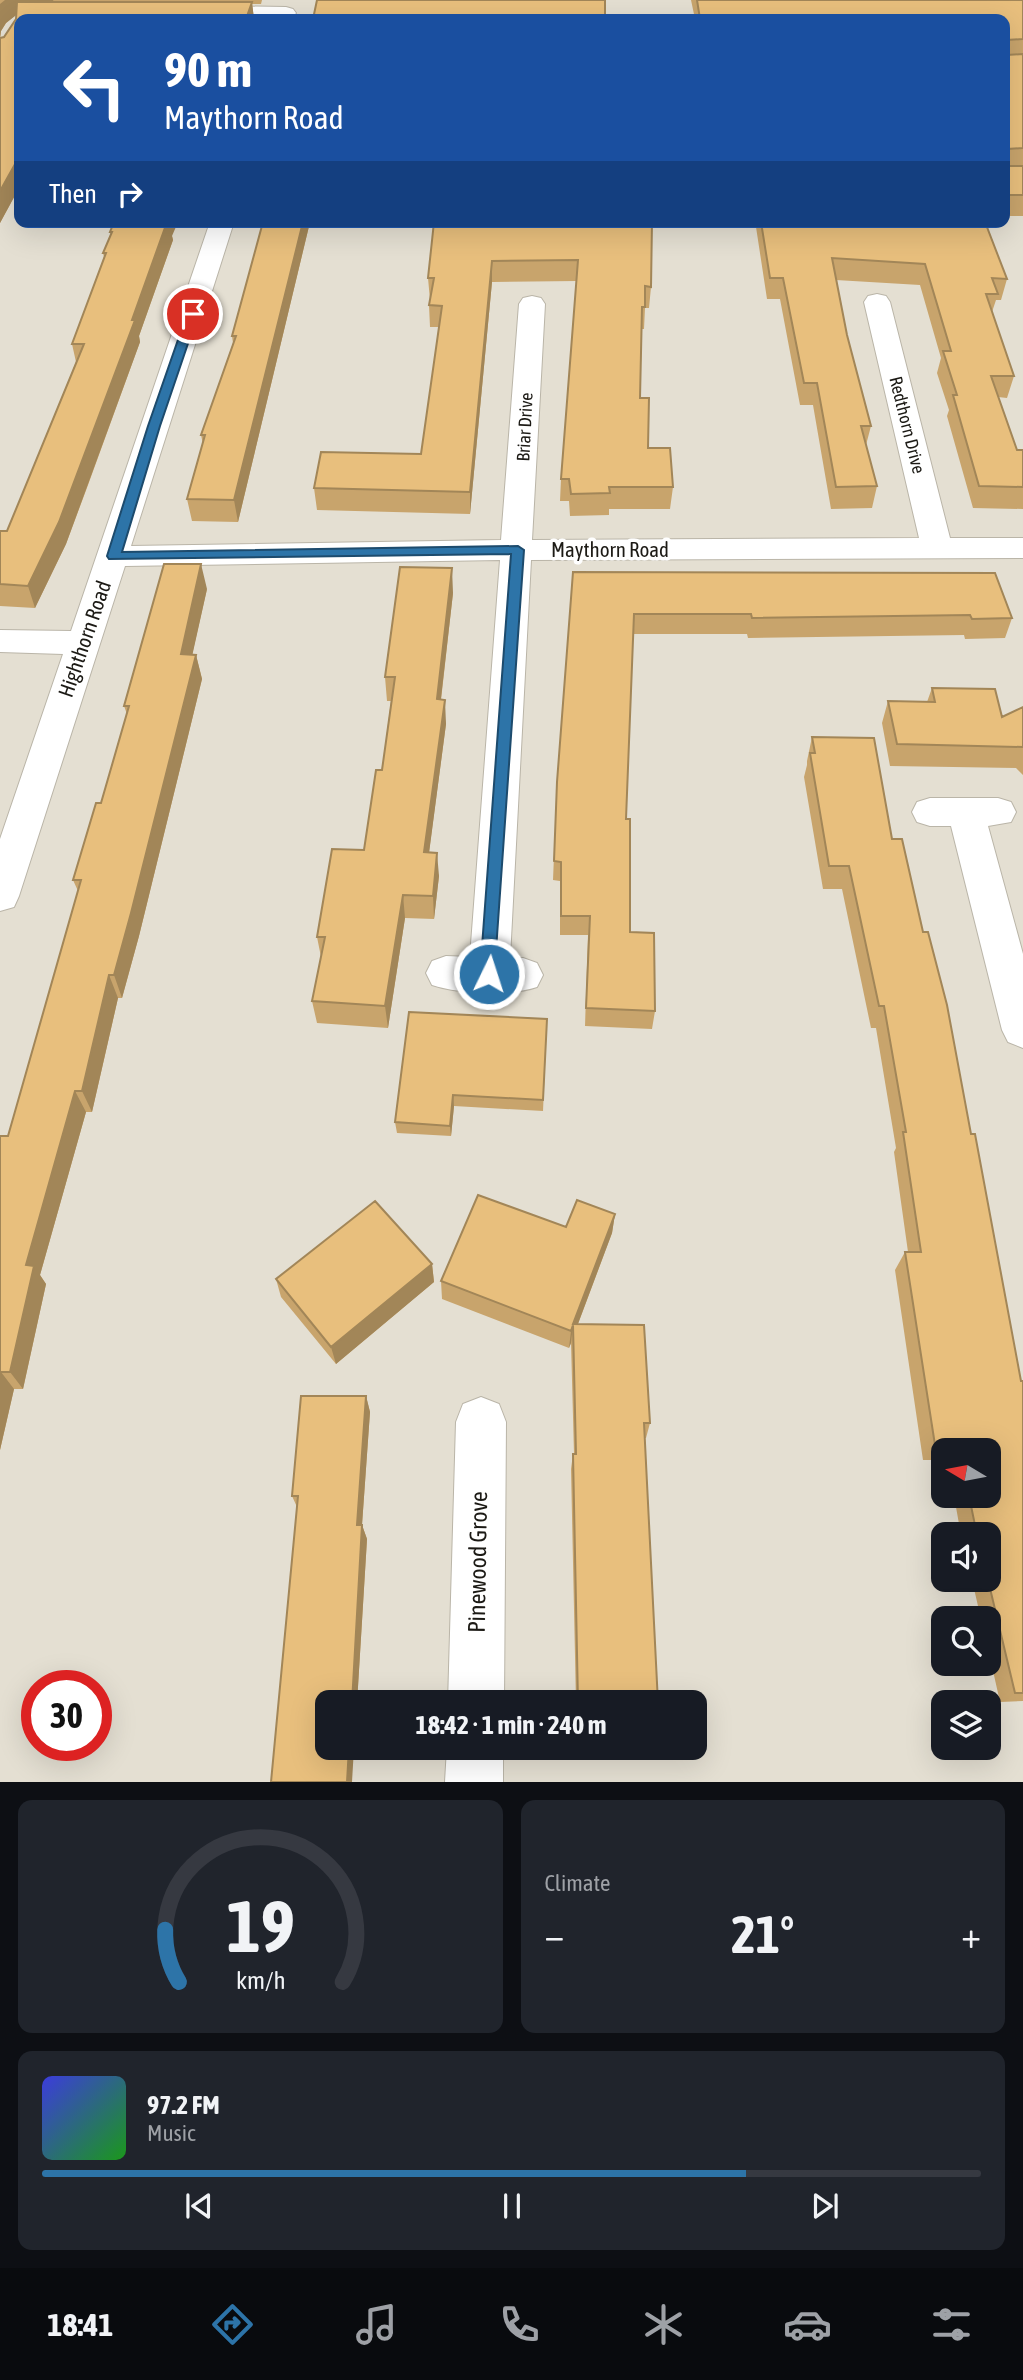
<!DOCTYPE html>
<html lang="en">
<head>
<meta charset="utf-8">
<style>
	body { margin:0; font-family:"Asap Condensed",sans-serif; background:#20242c; color:#f1f3f6; height:100vh; display:flex; flex-direction:column; font-size:26px; white-space:nowrap }
	* { box-sizing:border-box; margin:0 }
	p { font-size:23px; color:#9ea1a6 }
	.icon { flex:none; width:38px; height:38px; fill:none; stroke:currentColor; stroke-width:2; stroke-linecap:round; stroke-linejoin:round }
	.map { position:relative; height:1782px; overflow:hidden }
	.drawer { display:flex; flex-direction:column; gap:18px; padding:18px; background:#0d0f14; flex:1 }
	.drawer>* { flex:none }
	.banner { position:absolute; left:14px; top:14px; width:996px; height:214px; border-radius:14px; box-shadow:0 7px 28px #0002; background:#1a4fa0; color:#fff; overflow:hidden }
	.needle { width:46px; rotate:280deg }
	.fabs { position:absolute; left:931px; top:1438px; display:grid; gap:14px }
	.fabs a { display:grid; place-items:center; width:70px; height:70px; border-radius:14px; background:#171b24; box-shadow:0 7px 28px #0002; font-size:35px }
	.speed { position:absolute; left:21px; top:1670px; display:flex; gap:14px; font-size:35px; font-weight:700; text-align:center }
	.speed>* { display:grid; place-content:center; width:91px; height:91px; border-radius:50%; background:#171b24; box-shadow:0 7px 28px #0002; line-height:1 }
	.speed .limit { border:10px solid #d22; background:#fff; color:#111 }
	.pin { position:absolute; display:grid; place-items:center; width:60px; height:60px; color:#fff; margin:-30px; border:4px solid #fff; border-radius:50%; box-shadow:0 2px 7px #0007 }
	.me { position:absolute; width:77px; margin:-38px; rotate:4deg; stroke-linejoin:round; filter:drop-shadow(0 0 5px #0008) }
	.turn { display:flex; align-items:center; gap:24px; height:147px; padding:0 35px; font-size:32px }
	.turn .icon { width:91px; height:91px; stroke-width:2.5 }
	.turn b { display:block; font-size:49px; line-height:60px }
	.then { display:flex; align-items:center; height:66px; padding:0 35px; background:#0003; gap:14px; font-size:26px }
	.big { font-size:52px; font-weight:700; line-height:1.1 }
	.drawer .widget { flex:1; display:flex; flex-direction:column; justify-content:center; gap:10px; min-width:0; padding:0 24px; border-radius:14px; background:#20242c }
	.drawer .dial { align-items:center; gap:0 }
	.dial svg { height:182px; overflow:visible; fill:none; stroke:#363941; stroke-width:7; stroke-linecap:round; text-anchor:middle }
	.dial text { fill:#f1f3f6; stroke:none }
	.song { display:flex; align-items:center; gap:21px }
	.cover { width:84px; height:84px; border-radius:10px; background:linear-gradient(135deg,hsl(240 70% 55%),hsl(120 70% 35%)) }
	.played { height:7px; border-radius:4px; background:linear-gradient(90deg,#2d74a8 75%,#363941 75%) }
	.keys { display:flex; justify-content:space-around; direction:ltr }
	.heat { display:flex; justify-content:space-between; align-items:center; font-size:38px; direction:ltr }
	.drawer .tiles { flex:1; display:grid; gap:18px; grid-template-columns:1fr 1fr }
	.widget:last-child { grid-column:span 2 }
	.trip { position:absolute; left:315px; top:1690px; width:392px; height:70px; border-radius:14px; background:#171b24; box-shadow:0 7px 28px #0002; font-weight:700; line-height:70px; text-align:center }
	.dock { display:flex; height:112px; justify-content:space-around; align-items:center; background:#090b0e; color:#9ea1a6 }
	.dock .icon { width:49px; height:49px }
	.dock .on { color:#2d74a8 }
	.dock b { font-size:32px; color:#f1f3f6 }
	.map>svg:first-child { display:block }
</style>
</head>
<body>
<div class="map">
<svg width="1023" height="1782" viewBox="0 0 1023 1782">
	<rect width="100%" height="100%" fill="#e4dfd2"/>
	<g fill="none" stroke-linecap="round" stroke-linejoin="round">
		<defs>
			<path id="minor" d="M 203,6 L 286,7 L 293,9 L 296,13 L 293,17 L 286,19 L 196,16 L 193,12 L 196,8 Z
				M 210,222 L 234,222 L 131,546 L 501,540 L 519,304 L 523,298 L 532,296 L 541,298 L 545,304 L 532,540 L 919,538 L 864,302 L 868,296 L 877,294 L 886,296 L 890,302 L 950,538 L 1023,538 L 1023,558 L 531,560 L 510,958 L 523,958 L 537,963 L 543,975 L 537,987 C 511,996 458,994 432,985 L 426,973 L 432,961 L 446,956 L 470,957 L 500,560 L 125,566 L 19,896 L 14,907 L 0,911 L 0,839 L 63,654 L 0,652 L 0,630 L 71,631 Z
				M 930,798 L 998,798 L 1011,802 L 1016,812 L 1011,822 L 988,826 L 1023,954 L 1023,1048 L 1008,1042 L 1002,1030 L 951,826 L 930,826 L 917,822 L 912,812 L 917,802 Z
				M 481,1397 L 499,1404 L 506,1422 L 504,1703 L 448,1703 L 456,1422 L 463,1404 Z
				M 447,1748 L 503,1748 L 503,1782 L 445,1782 Z"/>
		</defs>
		<use href="#minor" stroke="#bab5a8" stroke-width="2"/>
		<use href="#minor" fill="#fff" fill-rule="evenodd"/>
	</g>
	<path fill="#c8a46c" fill-rule="evenodd" d="M 0,0 L 262,0 L 261,4 L 252,4 L 254,19 L 19,19 L 19,188 L 0,223 ZM 16,15 L 16,19 L 4,37 L 0,38 L 1,31 L 6,23 Z
		M 691,0 L 1023,0 L 1023,216 L 1004,216 L 1004,19 L 695,19 Z
		M 263,222 L 310,222 L 238,522 L 192,521 L 187,499 L 203,444 L 201,435 L 233,343 L 232,336 Z
		M 434,222 L 985,222 L 1007,279 L 1001,300 L 996,300 L 992,312 L 1014,376 L 1007,398 L 998,397 L 1017,450 L 1023,450 L 1023,509 L 973,508 L 947,416 L 949,410 L 937,373 L 941,358 L 920,285 L 836,280 L 847,335 L 871,426 L 866,445 L 877,486 L 872,508 L 831,509 L 813,405 L 800,405 L 780,299 L 767,299 L 756,227 L 652,228 L 651,287 L 649,308 L 645,308 L 644,329 L 642,329 L 640,398 L 648,448 L 673,487 L 670,509 L 609,509 L 609,515 L 570,516 L 569,501 L 560,501 L 561,479 L 577,281 L 492,282 L 470,514 L 317,510 L 314,488 L 421,454 L 439,327 L 430,327 L 429,305 L 430,300 L 428,278 Z
		M 110,232 L 172,236 L 173,240 L 139,336 L 140,342 L 88,485 L 66,544 L 35,608 L 0,606 L 0,531 L 7,531 L 76,362 L 72,344 L 104,257 L 103,253 L 111,235 Z
		M 573,572 L 1012,618 L 1005,638 L 965,639 L 964,635 L 748,638 L 747,634 L 633,634 L 626,819 L 630,932 L 655,1011 L 652,1029 L 585,1026 L 588,935 L 560,935 L 560,881 L 553,880 L 557,782 Z
		M 207,589 L 192,655 L 196,655 L 202,679 L 139,936 L 122,998 L 118,998 L 92,1112 L 86,1112 L 40,1275 L 46,1284 L 23,1389 L 14,1389 L 0,1450 L 0,1136 L 8,1136 L 78,891 L 73,880 L 101,803 L 127,714 L 124,706 Z
		M 453,593 L 441,700 L 446,724 L 429,852 L 439,876 L 434,919 L 405,918 L 388,1028 L 317,1023 L 312,1001 L 321,957 L 317,937 L 364,850 L 382,770 L 391,701 L 387,701 L 385,677 Z
		M 932,688 L 1002,717 L 1023,707 L 1023,775 L 1016,768 L 890,766 L 882,723 L 888,701 L 927,702 Z
		M 812,737 L 892,839 L 923,932 L 971,1134 L 1021,1381 L 1023,1381 L 1023,1701 L 1000,1702 L 989,1653 L 989,1619 L 981,1619 L 972,1580 L 989,1580 L 989,1535 L 961,1535 L 954,1496 L 989,1496 L 989,1451 L 943,1451 L 943,1460 L 923,1460 L 895,1270 L 905,1252 L 908,1252 L 894,1152 L 896,1148 L 876,1028 L 871,1028 L 842,889 L 823,889 L 804,777 L 807,765 L 807,761 Z
		M 547,1019 L 543,1111 L 454,1106 L 451,1136 L 397,1133 L 395,1122 Z
		M 615,1214 L 612,1233 L 578,1324 L 650,1423 L 646,1438 L 645,1438 L 658,1703 L 576,1703 L 571,1469 L 573,1454 L 574,1454 L 571,1343 L 569,1348 L 442,1299 L 441,1281 L 566,1227 Z
		M 432,1264 L 434,1282 L 336,1364 L 281,1297 L 276,1279 Z
		M 366,1396 L 370,1412 L 362,1525 L 367,1539 L 357,1703 L 327,1703 L 297,1507 L 292,1496 Z"/>
	<path fill="#a28658" d="M 5,0 L 53,0 L 54,2 L 20,12 L 6,23 L 1,31 L 0,39 L 0,4 Z
		M 252,2 L 254,19 L 246,19 Z
		M 19,157 L 19,188 L 0,223 L 0,191 Z
		M 167,222 L 178,222 L 172,236 L 173,240 L 139,336 L 140,342 L 66,544 L 35,608 L 28,586 L 132,320 Z
		M 303,222 L 310,222 L 238,522 L 234,500 Z
		M 492,261 L 492,282 L 470,514 L 470,492 Z
		M 201,564 L 207,589 L 187,679 L 181,654 Z
		M 452,568 L 453,593 L 438,724 L 437,699 Z
		M 196,655 L 202,679 L 139,936 L 122,998 L 114,975 Z
		M 445,700 L 446,724 L 426,876 L 424,852 Z
		M 437,853 L 439,876 L 434,919 L 433,896 Z
		M 403,895 L 405,918 L 388,1028 L 385,1006 Z
		M 109,975 L 118,998 L 92,1112 L 82,1091 Z
		M 75,1091 L 86,1112 L 40,1275 L 46,1284 L 23,1389 L 10,1372 L 26,1265 Z
		M 453,1095 L 454,1106 L 451,1136 L 450,1126 Z
		M 615,1214 L 612,1233 L 573,1337 L 573,1324 Z
		M 432,1264 L 434,1282 L 336,1364 L 331,1347 Z
		M 573,1325 L 571,1343 L 569,1348 L 571,1331 Z
		M 1,1372 L 14,1389 L 0,1450 L 0,1375 Z
		M 366,1396 L 370,1412 L 361,1539 L 357,1525 Z
		M 362,1525 L 367,1539 L 357,1703 L 352,1703 Z
		M 349,1748 L 354,1748 L 352,1782 L 347,1782 Z"/>
	<path fill="#e8bf7d" stroke="#a28658" stroke-width="2" d="M 317,0 L 605,0 L 605,19 L 313,19 Z
		M 697,0 L 1023,0 L 1023,39 L 1007,40 L 1007,55 L 1023,54 L 1023,148 L 1008,149 L 1008,166 L 1023,166 L 1023,195 L 1004,195 L 1004,19 L 700,19 Z
		M 17,2 L 252,2 L 246,19 L 19,19 L 19,157 L 0,191 L 0,38 L 4,37 L 16,19 Z
		M 114,222 L 167,222 L 132,320 L 135,320 L 59,522 L 28,586 L 0,584 L 0,531 L 7,531 L 84,344 L 72,344 L 106,253 L 103,253 L 112,232 L 110,232 Z
		M 263,222 L 303,222 L 234,500 L 187,499 L 205,435 L 201,435 L 236,336 L 232,336 Z
		M 434,222 L 652,222 L 651,287 L 645,286 L 645,307 L 642,307 L 640,398 L 649,398 L 648,448 L 670,448 L 673,487 L 609,487 L 610,493 L 571,494 L 569,479 L 561,479 L 578,260 L 492,261 L 470,492 L 314,488 L 321,452 L 421,454 L 442,306 L 429,305 L 434,278 L 428,278 Z
		M 761,222 L 985,222 L 1007,279 L 992,278 L 998,294 L 986,294 L 1014,376 L 991,376 L 1017,450 L 1023,450 L 1023,487 L 979,486 L 953,395 L 957,395 L 943,351 L 951,351 L 925,264 L 832,258 L 847,335 L 871,426 L 861,426 L 877,486 L 836,487 L 817,383 L 804,383 L 783,278 L 770,278 Z
		M 164,564 L 201,564 L 181,654 L 196,655 L 131,913 L 114,975 L 109,975 L 82,1091 L 75,1091 L 26,1265 L 34,1266 L 10,1372 L 1,1372 L 0,1375 L 0,1136 L 8,1136 L 81,880 L 73,880 L 96,803 L 101,803 L 129,706 L 124,706 Z
		M 400,567 L 452,568 L 437,699 L 445,700 L 424,852 L 437,853 L 433,896 L 403,895 L 385,1006 L 312,1001 L 325,937 L 317,937 L 332,849 L 364,850 L 376,770 L 382,770 L 395,677 L 385,677 Z
		M 573,572 L 995,573 L 1012,618 L 972,619 L 970,615 L 752,618 L 751,614 L 634,614 L 626,819 L 630,819 L 630,932 L 654,933 L 655,1011 L 586,1008 L 590,916 L 561,916 L 561,862 L 554,861 L 557,782 Z
		M 932,688 L 995,689 L 1002,717 L 1023,707 L 1023,747 L 897,744 L 888,701 L 935,702 Z
		M 812,737 L 874,738 L 892,839 L 902,839 L 923,932 L 928,932 L 947,1005 L 971,1134 L 975,1134 L 1021,1381 L 1023,1381 L 1023,1693 L 1015,1693 L 988,1580 L 989,1535 L 977,1535 L 969,1496 L 989,1496 L 989,1451 L 961,1451 L 960,1446 L 935,1445 L 905,1252 L 921,1252 L 903,1132 L 906,1132 L 884,1006 L 879,1006 L 849,866 L 829,866 L 810,753 L 815,753 Z
		M 409,1012 L 547,1019 L 543,1100 L 453,1095 L 450,1126 L 395,1122 Z
		M 478,1195 L 566,1227 L 577,1200 L 615,1214 L 573,1324 L 644,1325 L 650,1423 L 644,1423 L 658,1703 L 578,1703 L 573,1454 L 576,1454 L 573,1325 L 571,1331 L 441,1281 Z
		M 375,1201 L 432,1264 L 331,1347 L 276,1279 Z
		M 301,1396 L 366,1396 L 357,1525 L 362,1525 L 352,1703 L 327,1703 L 327,1748 L 349,1748 L 347,1782 L 271,1782 L 298,1496 L 292,1496 Z"/>
	<path fill="#2d74a8" stroke="#1d4b6d" stroke-width="2" d="M 193,311 L 198,314 L 160,426 L 122,552 L 518,546 L 524,550 L 494,979 L 483,979 L 480,974 L 511,554 L 109,559 L 107,556 L 148,426 L 187,314 Z"/>
	<g text-anchor="middle" stroke-width="7" stroke-linejoin="round" paint-order="stroke">
		<g font-size="18" fill="#1c1a15" stroke="#fff">
			<text transform="translate(907 425) rotate(76)" y="6">Redthorn Drive</text>
			<text transform="translate(525 427) rotate(-87)" y="6">Briar Drive</text>
		</g>
		<g font-size="21" fill="#1c1a15" stroke="#fff">
			<text x="610" y="557">Maythorn Road</text>
			<text transform="translate(85 639) rotate(-71)" y="7">Highthorn Road</text>
		</g>
		<g font-size="24" fill="#1c1a15" stroke="#fff">
			<text transform="translate(478 1562) rotate(-89)" y="8">Pinewood Grove</text>
		</g>
	</g>
</svg>
<div class="fabs">
<a><svg class="needle" viewBox="-14 -14 28 28"><path d="M0-13l5 13h-10z" fill="#e53935"/><path d="M0 13l5-13h-10z" fill="#9ea1a6"/></svg></a>
<a><svg class="icon" aria-label="sound" viewBox="0 0 24 24"><path d="M4 9h4l5-4v14l-5-4H4zM17 9q2 3 0 6"/></svg></a>
<a><svg class="icon" aria-label="search" viewBox="0 0 24 24"><circle cx="10" cy="10" r="6"/><path d="M15 15l6 6"/></svg></a>
<a><svg class="icon" aria-label="layers" viewBox="0 0 24 24"><path d="M12 4l9 5-9 5-9-5zM3 14l9 5 9-5"/></svg></a>
</div>
<div class="speed"><div class="limit">30</div></div>
<div class="pin" style="left:193px;top:314px;background:#d93025"><svg class="icon" aria-label="arrive" viewBox="0 0 24 24"><path d="M6 21V4h12l-3 4 3 4H6"/></svg></div>
<svg class="me" style="left:489px;top:974px" viewBox="-20 -20 40 40"><circle r="17" fill="#2d74a8" stroke="#fff" stroke-width="3"/><path d="M0-11L8 9 0 5-8 9z" fill="#fff"/></svg>
<div class="trip">18:42 · 1 min · 240 m</div>
<div class="banner">
<div class="turn"><svg class="icon" aria-label="left" viewBox="0 0 24 24"><path d="M17 20v-9H6M10 6l-5 5 5 5"/></svg><div><b>90 m</b>Maythorn Road</div></div>
<div class="then">Then<svg class="icon" aria-label="right" viewBox="0 0 24 24"><path d="M7 20v-9h11M14 6l5 5-5 5"/></svg></div>
</div>
</div>
<section class="drawer">
<div class="tiles">
<div class="widget dial"><svg viewBox="0 0 100 80">
<path d="M14 69A42 42 0 1 1 86 69"/>
<path d="M14 69A42 42 0 0 1 8 46" stroke="#2d74a8"/>
<text x="50" y="56" font-size="32" font-weight="700">19</text>
<text x="50" y="72" font-size="11">km/h</text>
</svg></div>
<div class="widget"><p>Climate</p>
<div class="heat"><a>−</a><b class="big">21°</b><a>+</a></div>
</div>
<div class="widget">
<div class="song"><i class="cover"></i><div><b>97.2 FM</b><p>Music</p></div></div>
<div class="played"></div>
<div class="keys"><svg class="icon" aria-label="previous" viewBox="0 0 24 24"><path d="M18 5L8 12l10 7zM5 5v14"/></svg><svg class="icon" aria-label="pause" viewBox="0 0 24 24"><path d="M8 5v14M16 5v14"/></svg><svg class="icon" aria-label="next" viewBox="0 0 24 24"><path d="M6 5l10 7-10 7zM19 5v14"/></svg></div>
</div>
</div>
</section>
<nav class="dock">
<b>18:41</b>
<svg class="icon on" aria-label="directions" viewBox="0 0 24 24"><path d="M12 3l9 9-9 9-9-9zM9 14v-3h6M13 9l2 2-2 2"/></svg>
<svg class="icon" aria-label="music" viewBox="0 0 24 24"><path d="M9 18V5l10-2v13"/><circle cx="6" cy="18" r="3"/><circle cx="16" cy="16" r="3"/></svg>
<svg class="icon" aria-label="phone" viewBox="0 0 24 24"><path d="M5 4h4l2 5-3 2q2 4 5 5l2-3 5 2v4C11 20 4 13 5 4z"/></svg>
<svg class="icon" aria-label="climate" viewBox="0 0 24 24"><path d="M12 3v18M4 7l16 10M4 17L20 7"/></svg>
<svg class="icon" aria-label="car" viewBox="0 0 24 24"><path d="M5 17H2v-5l4-1 3-4h7l3 4 3 1v5h-3M9 17h6M6 11h13"/><circle cx="7" cy="17" r="2"/><circle cx="17" cy="17" r="2"/></svg>
<svg class="icon" aria-label="filters" viewBox="0 0 24 24"><path d="M4 7h16M4 17h16"/><circle cx="9" cy="7" r="2"/><circle cx="15" cy="17" r="2"/></svg>
</nav>
</body>
</html>
